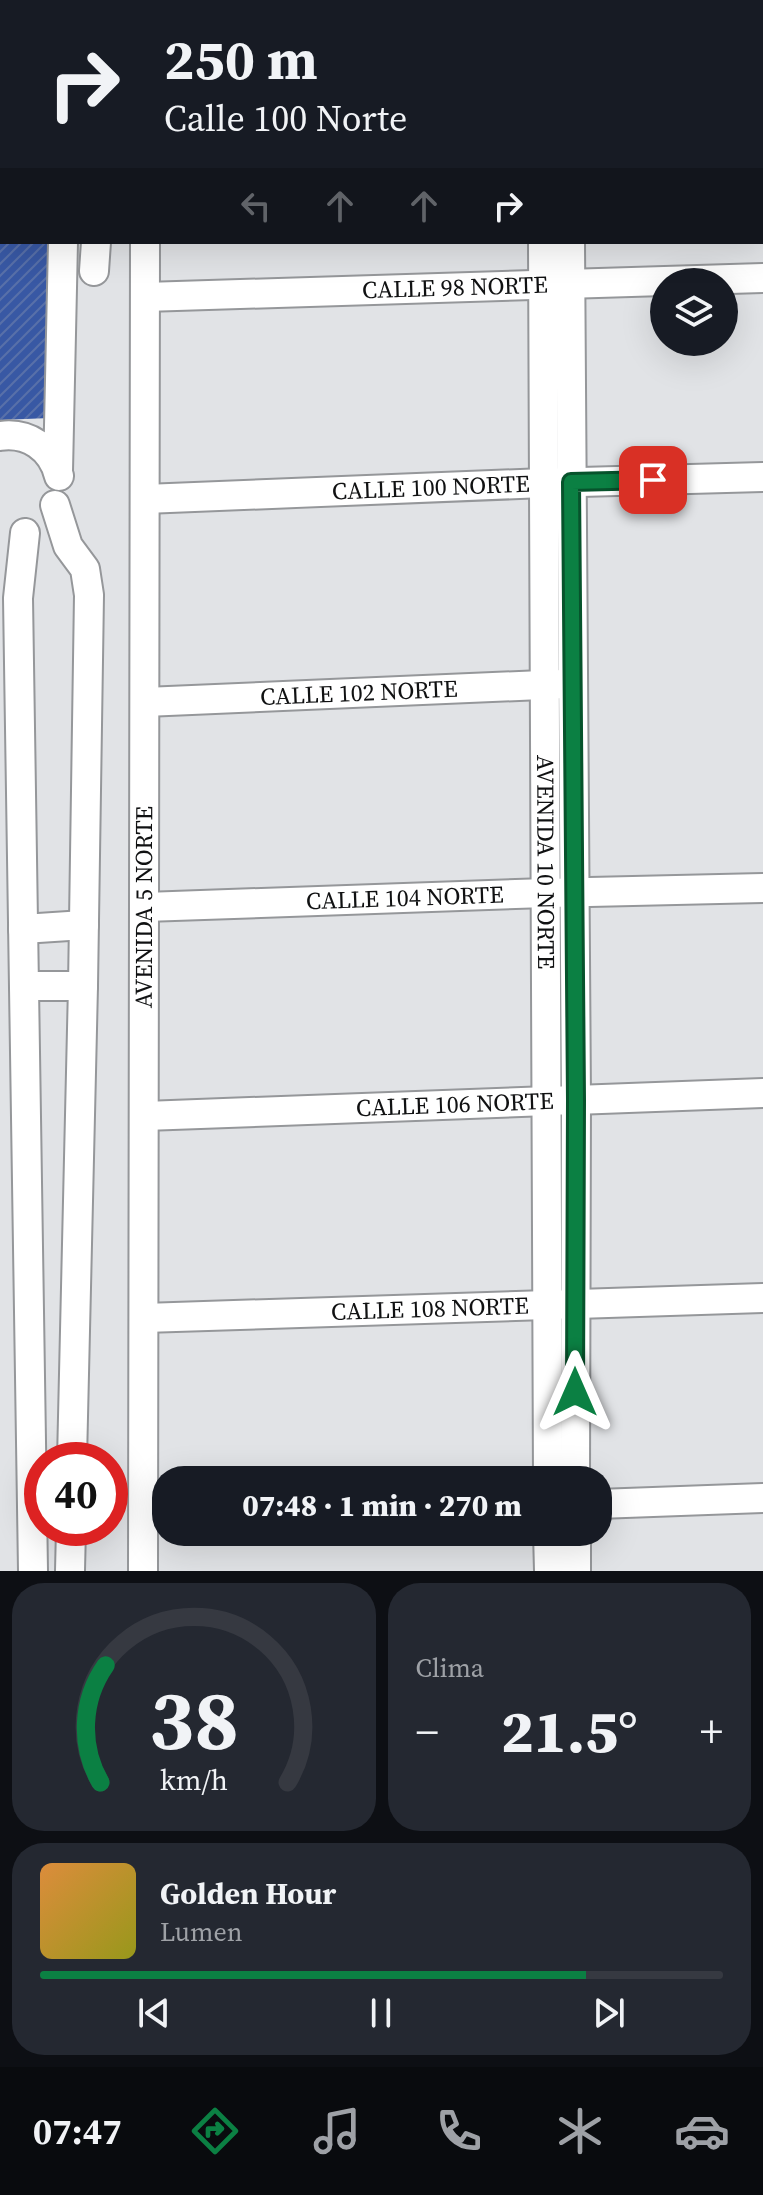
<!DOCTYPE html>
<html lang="es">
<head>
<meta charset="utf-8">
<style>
	body { margin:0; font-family:"Source Serif 4",serif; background:#242831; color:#f1f3f6; height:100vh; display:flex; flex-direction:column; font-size:30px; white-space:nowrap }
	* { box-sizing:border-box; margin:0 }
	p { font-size:26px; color:#9ea1a6 }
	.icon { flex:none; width:44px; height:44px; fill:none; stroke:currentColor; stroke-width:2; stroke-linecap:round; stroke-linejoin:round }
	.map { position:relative; height:1571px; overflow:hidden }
	.drawer { display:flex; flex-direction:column; gap:12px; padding:12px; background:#0d0f14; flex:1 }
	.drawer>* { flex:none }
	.guide { position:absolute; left:0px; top:0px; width:764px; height:244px; box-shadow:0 8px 32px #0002; background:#171b24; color:#f1f3f6; overflow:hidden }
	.fabs { position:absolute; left:650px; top:268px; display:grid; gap:16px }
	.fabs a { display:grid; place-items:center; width:88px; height:88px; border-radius:50%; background:#171b24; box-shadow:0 8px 32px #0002; font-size:40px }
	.speed { position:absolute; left:24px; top:1442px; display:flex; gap:16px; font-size:40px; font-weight:700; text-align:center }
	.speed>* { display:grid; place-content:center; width:104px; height:104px; border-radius:50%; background:#171b24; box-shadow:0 8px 32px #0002; line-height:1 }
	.speed .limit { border:12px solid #d22; background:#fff; color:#111 }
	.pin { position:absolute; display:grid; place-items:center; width:68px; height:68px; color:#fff; margin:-34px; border-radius:16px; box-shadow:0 4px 12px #0006 }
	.me { position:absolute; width:88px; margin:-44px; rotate:0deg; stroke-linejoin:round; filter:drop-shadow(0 0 6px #0008) }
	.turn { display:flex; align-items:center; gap:28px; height:168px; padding:0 32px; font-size:36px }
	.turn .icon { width:104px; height:104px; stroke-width:2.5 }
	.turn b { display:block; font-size:56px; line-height:68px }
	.lanes { display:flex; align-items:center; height:76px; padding:0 32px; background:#0003; justify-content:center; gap:40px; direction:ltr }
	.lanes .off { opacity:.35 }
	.big { font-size:60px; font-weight:800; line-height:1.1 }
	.drawer .widget { flex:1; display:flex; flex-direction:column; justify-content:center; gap:12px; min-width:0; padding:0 28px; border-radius:32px; background:#242831 }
	.drawer .dial { align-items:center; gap:0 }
	.dial svg { height:208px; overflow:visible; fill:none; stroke:#363941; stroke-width:7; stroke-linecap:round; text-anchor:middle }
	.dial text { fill:#f1f3f6; stroke:none }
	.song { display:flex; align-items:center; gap:24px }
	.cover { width:96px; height:96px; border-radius:12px; background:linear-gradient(135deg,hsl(30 70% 55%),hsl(60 70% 35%)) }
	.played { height:8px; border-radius:4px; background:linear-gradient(90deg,#0b8043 80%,#363941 80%) }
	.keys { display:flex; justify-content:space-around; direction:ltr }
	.heat { display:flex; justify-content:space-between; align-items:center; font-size:44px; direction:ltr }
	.drawer .tiles { flex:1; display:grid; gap:12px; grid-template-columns:1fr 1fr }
	.widget:last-child { grid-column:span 2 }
	.trip { position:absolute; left:152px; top:1466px; width:460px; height:80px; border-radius:32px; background:#171b24; box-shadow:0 8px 32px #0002; font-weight:800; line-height:80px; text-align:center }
	.tab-bar { display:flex; height:128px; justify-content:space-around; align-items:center; background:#090b0e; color:#9ea1a6 }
	.tab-bar .icon { width:56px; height:56px }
	.tab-bar .active { color:#0b8043 }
	.tab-bar b { font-size:36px; color:#f1f3f6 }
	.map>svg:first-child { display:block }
</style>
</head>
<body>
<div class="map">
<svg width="763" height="1571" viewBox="0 0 763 1571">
	<defs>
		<pattern id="building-hatch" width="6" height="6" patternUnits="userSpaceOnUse" patternTransform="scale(2)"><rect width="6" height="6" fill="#3858a4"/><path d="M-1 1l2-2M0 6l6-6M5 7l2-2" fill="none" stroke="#5870a9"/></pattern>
	</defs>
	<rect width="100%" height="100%" fill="#e1e3e6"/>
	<path fill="url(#building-hatch)" d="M 0,242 L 49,242 L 50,418 L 0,420 Z"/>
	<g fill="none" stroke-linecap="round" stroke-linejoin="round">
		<defs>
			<g id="minor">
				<path d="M 62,0 L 62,2"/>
				<path d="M 145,0 L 145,2"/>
				<path d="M 542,0 L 542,2"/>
				<path d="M 568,0 L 568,2"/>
				<path d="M 102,2 L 102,0"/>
				<path d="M 0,58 L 2,59"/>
				<path d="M 762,77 L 763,77"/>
				<path id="s1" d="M 543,242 L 548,1480"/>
				<path d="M 570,242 L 576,1100 L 575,1480"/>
				<path d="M 94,271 L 96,242"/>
				<path id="s2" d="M 145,297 L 763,278"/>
				<path d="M 0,436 C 28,432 52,448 59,476"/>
				<path d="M 58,471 L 63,242"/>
				<path id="s3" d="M 145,499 L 544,483 L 763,477"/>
				<path d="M 55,505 L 68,546 L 85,569 L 89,595 L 83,986 L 72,1460"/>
				<path d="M 25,533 L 18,598 L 33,1571"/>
				<path id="s4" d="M 145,702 L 564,684"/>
				<path id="s5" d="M 145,907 L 546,893 L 763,888"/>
				<path d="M 23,929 L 84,925"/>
				<path d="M 24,986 L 83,986"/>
				<path id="s6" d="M 145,1116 L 763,1093"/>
				<path id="s7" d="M 144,1318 L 763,1298"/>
				<path d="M 598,1504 L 763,1498"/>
				<path d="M 548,1532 L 549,1571"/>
				<path d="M 576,1532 L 576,1571"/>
				<path d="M 70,1571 L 71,1528"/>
				<path id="s8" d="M 143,1571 L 145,242"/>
			</g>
		</defs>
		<use href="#minor" stroke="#95979a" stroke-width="32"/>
		<use href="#minor" stroke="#fff" stroke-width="28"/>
	</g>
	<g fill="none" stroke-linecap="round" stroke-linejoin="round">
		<defs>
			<path id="route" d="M 575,1392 L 576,1100 L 571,482 L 653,480"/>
		</defs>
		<use href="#route" stroke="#07532c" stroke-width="20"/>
		<use href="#route" stroke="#0b8043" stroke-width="14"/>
	</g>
	<g text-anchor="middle" stroke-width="8" stroke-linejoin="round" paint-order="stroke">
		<g font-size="24" fill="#101112" stroke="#fff">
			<text dy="8" stroke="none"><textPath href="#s2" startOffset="310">CALLE 98 NORTE</textPath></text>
			<text dy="8" stroke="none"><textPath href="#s3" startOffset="286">CALLE 100 NORTE</textPath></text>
			<text dy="8" stroke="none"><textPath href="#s4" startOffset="214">CALLE 102 NORTE</textPath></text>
			<text dy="8" stroke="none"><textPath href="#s1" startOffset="620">AVENIDA 10 NORTE</textPath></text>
			<text dy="8" stroke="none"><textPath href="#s5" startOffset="260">CALLE 104 NORTE</textPath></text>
			<text dy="8" stroke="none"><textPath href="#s8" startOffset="664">AVENIDA 5 NORTE</textPath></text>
			<text dy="8" stroke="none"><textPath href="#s6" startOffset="310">CALLE 106 NORTE</textPath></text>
			<text dy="8" stroke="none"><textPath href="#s7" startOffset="286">CALLE 108 NORTE</textPath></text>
		</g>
	</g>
</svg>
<div class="fabs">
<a><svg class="icon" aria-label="layers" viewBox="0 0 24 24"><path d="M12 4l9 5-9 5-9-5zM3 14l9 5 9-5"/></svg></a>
</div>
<div class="speed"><div class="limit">40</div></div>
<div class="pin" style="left:653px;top:480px;background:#d93025"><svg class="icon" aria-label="arrive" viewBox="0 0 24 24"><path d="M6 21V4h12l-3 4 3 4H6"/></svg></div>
<svg class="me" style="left:575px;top:1392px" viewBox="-20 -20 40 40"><path d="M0-17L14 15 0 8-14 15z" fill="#0b8043" stroke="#fff" stroke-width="4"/></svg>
<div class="trip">07:48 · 1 min · 270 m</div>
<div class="guide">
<div class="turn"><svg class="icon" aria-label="right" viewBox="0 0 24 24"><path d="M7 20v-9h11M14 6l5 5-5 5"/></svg><div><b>250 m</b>Calle 100 Norte</div></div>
<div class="lanes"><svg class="icon off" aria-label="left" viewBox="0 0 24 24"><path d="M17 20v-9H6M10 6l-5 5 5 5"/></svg><svg class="icon off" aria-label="ahead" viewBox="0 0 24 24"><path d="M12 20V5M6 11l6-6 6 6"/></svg><svg class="icon off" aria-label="ahead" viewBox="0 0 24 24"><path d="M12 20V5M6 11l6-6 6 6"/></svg><svg class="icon" aria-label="right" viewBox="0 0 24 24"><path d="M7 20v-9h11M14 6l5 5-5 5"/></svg></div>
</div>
</div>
<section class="drawer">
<div class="tiles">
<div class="widget dial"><svg viewBox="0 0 100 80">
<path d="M14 69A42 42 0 1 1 86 69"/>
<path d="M14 69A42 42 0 0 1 16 24" stroke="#0b8043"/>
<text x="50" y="56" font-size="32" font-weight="700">38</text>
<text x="50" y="72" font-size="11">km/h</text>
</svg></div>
<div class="widget"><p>Clima</p>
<div class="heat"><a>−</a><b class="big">21.5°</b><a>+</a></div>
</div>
<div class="widget">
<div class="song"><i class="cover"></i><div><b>Golden Hour</b><p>Lumen</p></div></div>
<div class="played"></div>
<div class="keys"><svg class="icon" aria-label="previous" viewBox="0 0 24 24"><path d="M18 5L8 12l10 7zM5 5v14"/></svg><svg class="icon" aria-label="pause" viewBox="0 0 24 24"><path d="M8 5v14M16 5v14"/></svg><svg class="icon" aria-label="next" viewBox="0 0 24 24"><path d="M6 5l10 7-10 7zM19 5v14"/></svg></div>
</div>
</div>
</section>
<nav class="tab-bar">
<b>07:47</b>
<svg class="icon active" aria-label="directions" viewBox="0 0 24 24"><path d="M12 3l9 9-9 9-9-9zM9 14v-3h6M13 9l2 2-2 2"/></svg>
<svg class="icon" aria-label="music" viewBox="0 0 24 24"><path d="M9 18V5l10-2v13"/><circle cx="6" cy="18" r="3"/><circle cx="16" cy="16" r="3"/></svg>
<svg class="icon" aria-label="phone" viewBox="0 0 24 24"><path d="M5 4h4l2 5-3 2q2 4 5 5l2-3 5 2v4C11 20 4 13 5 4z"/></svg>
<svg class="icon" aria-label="climate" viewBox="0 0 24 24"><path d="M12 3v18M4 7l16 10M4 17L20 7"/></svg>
<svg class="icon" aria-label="car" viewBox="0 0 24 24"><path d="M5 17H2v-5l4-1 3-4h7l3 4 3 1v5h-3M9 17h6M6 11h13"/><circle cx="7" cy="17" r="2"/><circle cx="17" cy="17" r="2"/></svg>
</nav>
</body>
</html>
